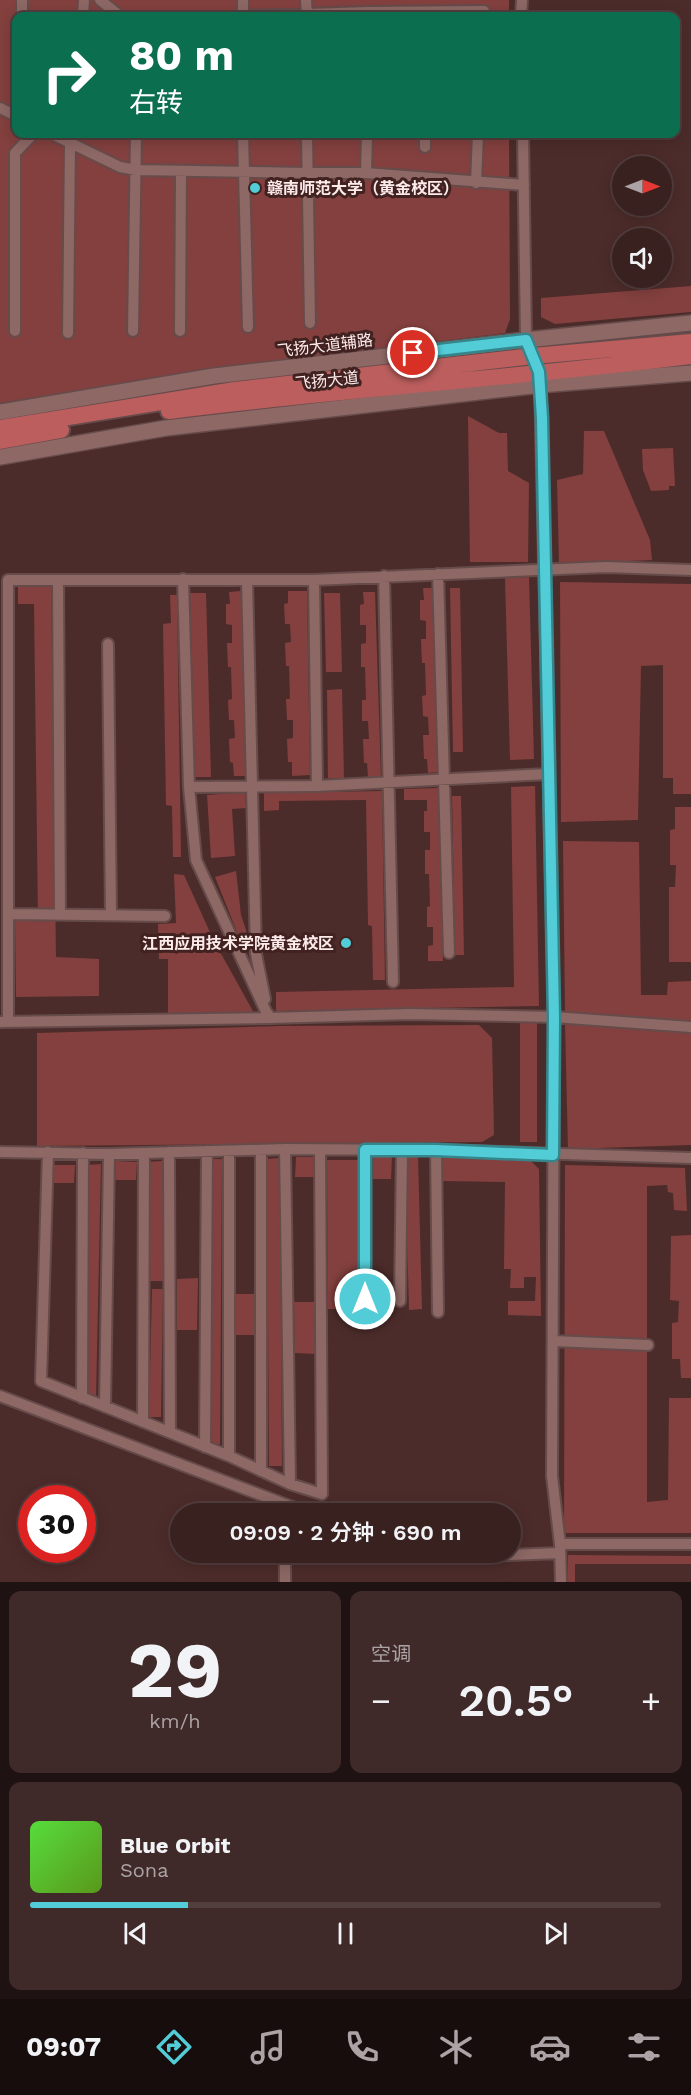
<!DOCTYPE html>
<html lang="zh">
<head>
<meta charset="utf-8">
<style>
	body { margin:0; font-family:"Work Sans","Noto Sans SC",sans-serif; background:#402929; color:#f1f3f6; height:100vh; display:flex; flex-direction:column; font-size:22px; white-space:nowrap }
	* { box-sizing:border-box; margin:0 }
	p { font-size:20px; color:#aba3a5 }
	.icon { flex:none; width:33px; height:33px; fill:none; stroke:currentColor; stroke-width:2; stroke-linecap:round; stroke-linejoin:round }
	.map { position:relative; height:1582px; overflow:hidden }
	.drawer { display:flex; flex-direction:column; gap:9px; padding:9px; background:#1f1212; flex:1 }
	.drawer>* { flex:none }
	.hud { position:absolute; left:12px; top:12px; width:668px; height:126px; border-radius:12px; box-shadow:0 3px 15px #0003,0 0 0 2px #533e3e; background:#0b6e4f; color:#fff; overflow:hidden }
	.needle { width:39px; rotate:90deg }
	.fabs { position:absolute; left:612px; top:156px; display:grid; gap:12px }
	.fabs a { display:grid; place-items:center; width:60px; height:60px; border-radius:50%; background:#392120; box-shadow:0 3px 15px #0003,0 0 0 2px #533e3e; font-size:30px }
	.speed { position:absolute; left:18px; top:1485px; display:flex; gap:12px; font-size:30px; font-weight:700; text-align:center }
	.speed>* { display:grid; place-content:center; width:78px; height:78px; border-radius:50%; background:#392120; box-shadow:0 3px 15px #0003,0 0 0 2px #533e3e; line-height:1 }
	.speed .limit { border:9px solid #d22; background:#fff; color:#111 }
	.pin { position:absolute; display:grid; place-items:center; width:51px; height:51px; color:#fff; margin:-26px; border:3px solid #fff; border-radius:50%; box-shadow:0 2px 6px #0007 }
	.me { position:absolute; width:66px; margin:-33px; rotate:0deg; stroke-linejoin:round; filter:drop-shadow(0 0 4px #0008) }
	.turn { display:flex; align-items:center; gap:21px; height:126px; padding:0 18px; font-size:27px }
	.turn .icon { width:78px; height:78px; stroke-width:2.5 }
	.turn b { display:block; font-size:42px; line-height:51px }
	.big { font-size:45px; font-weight:600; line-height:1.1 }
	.drawer .card { flex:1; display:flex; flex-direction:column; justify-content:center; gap:9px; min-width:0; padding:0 21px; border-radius:12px; background:#402929 }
	.drawer .dial { align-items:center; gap:0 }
	.dial b { font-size:78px; line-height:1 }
	.song { display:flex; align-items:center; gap:18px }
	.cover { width:72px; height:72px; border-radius:9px; background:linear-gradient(135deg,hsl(110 70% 55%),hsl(90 70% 35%)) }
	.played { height:6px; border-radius:3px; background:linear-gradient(90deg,#52ccd6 25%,#533e3e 25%) }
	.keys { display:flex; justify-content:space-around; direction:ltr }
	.heat { display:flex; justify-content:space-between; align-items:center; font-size:33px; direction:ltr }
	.drawer .tiles { flex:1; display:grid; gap:9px; grid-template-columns:1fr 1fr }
	.card:last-child { grid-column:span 2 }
	.trip { position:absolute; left:170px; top:1503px; width:351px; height:60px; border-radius:30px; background:#392120; box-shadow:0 3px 15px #0003,0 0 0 2px #533e3e; font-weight:600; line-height:60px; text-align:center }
	.tabs { display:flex; height:96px; justify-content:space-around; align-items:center; background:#170d0d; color:#aba3a5 }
	.tabs .icon { width:42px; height:42px }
	.tabs .active { color:#52ccd6 }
	.tabs b { font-size:27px; color:#f1f3f6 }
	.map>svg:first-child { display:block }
</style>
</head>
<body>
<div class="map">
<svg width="691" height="1582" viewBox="0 0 691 1582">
	<rect width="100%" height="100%" fill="#4c2c2a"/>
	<path fill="#83403e" d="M 0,0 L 509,0 L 509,16 L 16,16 L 16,134 L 509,134 L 510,319 L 505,333 L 214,370 L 0,403 Z
		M 691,286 L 691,312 L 555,324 L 541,317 L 541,298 Z
		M 468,416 L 499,433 L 507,433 L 508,471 L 529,483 L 528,562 L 470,562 Z
		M 584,431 L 604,431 L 650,540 L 652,560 L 559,564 L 557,480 L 583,474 Z
		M 673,448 L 675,486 L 669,486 L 669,490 L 651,491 L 643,470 L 642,449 Z
		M 529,577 L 534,759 L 510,760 L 505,578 Z
		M 560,582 L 691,584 L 691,794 L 673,794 L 673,778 L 663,778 L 663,665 L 641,666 L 638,820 L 561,822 Z
		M 18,587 L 51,587 L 56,957 L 99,959 L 99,996 L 16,997 L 15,921 L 38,920 L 34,604 L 18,604 Z
		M 423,588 L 435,588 L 441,772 L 428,773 L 427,759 L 424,759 L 423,735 L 429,735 L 428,717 L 423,716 L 422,696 L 426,695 L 425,663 L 422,663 L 421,639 L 426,639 L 426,621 L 420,620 L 420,600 L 424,600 Z
		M 450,588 L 460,588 L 463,752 L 453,752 Z
		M 241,591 L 247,776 L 234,776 L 233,763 L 230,762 L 229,739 L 235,738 L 234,720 L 229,720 L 228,700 L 232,699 L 231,667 L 228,667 L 227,643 L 232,643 L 232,625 L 226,624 L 226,604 L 230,604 L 229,592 Z
		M 288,591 L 307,591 L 310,775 L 292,776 L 292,762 L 288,762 L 287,739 L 293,738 L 293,720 L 287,720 L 286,699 L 290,699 L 289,666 L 286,666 L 285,643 L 291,642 L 290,624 L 285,624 L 284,604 L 288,603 Z
		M 363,592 L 375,592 L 381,777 L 368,777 L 367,763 L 364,763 L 363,739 L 369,739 L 368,721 L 362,721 L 362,700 L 366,700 L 365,667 L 361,667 L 361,644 L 366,643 L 366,625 L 360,625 L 360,605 L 364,604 Z
		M 190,593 L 206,593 L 211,777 L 195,777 Z
		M 324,593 L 340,593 L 342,672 L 326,672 Z
		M 170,595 L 177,595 L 181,857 L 173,857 L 172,806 L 166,805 L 163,624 L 171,623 Z
		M 342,689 L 344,778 L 328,778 L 327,690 Z
		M 535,786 L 539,1006 L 276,1011 L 276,992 L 514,987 L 511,787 Z
		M 438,788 L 443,961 L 428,961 L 428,946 L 433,945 L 433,927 L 427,927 L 427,907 L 430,906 L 429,874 L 425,874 L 425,850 L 430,850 L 430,832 L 424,832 L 424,811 L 427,811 L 427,800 L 404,800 L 404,789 Z
		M 382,791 L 385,980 L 373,980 L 372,926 L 368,925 L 366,800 L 279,801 L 279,810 L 264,811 L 264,793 Z
		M 245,792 L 246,808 L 232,809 L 235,856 L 211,858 L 207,795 Z
		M 452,796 L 461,796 L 464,955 L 455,955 Z
		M 675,807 L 691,807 L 691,962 L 669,962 L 669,887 L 675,887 L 676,865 L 670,865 L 670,830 L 675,829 Z
		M 563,841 L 639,842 L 641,995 L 667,995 L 668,982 L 691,981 L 691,1021 L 652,1021 L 642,1017 L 565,1012 Z
		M 236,871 L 241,915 L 248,936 L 241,942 L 215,877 Z
		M 174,874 L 184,875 L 214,941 L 254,1013 L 168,1014 L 168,959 L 159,959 L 158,924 L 176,923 Z
		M 520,1023 L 537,1023 L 537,1142 L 520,1142 Z
		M 565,1024 L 691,1033 L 691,1145 L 568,1149 Z
		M 479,1025 L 492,1038 L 494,1135 L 482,1142 L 37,1146 L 37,1033 L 281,1026 Z
		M 373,1155 L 392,1155 L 391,1179 L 373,1179 Z
		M 418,1156 L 422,1309 L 409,1310 L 405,1157 Z
		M 443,1156 L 528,1158 L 539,1169 L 541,1316 L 508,1315 L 508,1301 L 535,1301 L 536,1277 L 524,1277 L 524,1288 L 510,1288 L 511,1269 L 504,1269 L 505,1182 L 441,1181 Z
		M 296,1157 L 315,1157 L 315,1177 L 295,1177 Z
		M 280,1158 L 282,1466 L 269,1466 L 267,1159 Z
		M 213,1159 L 222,1159 L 220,1444 L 211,1444 Z
		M 327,1160 L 360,1160 L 361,1309 L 328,1309 Z
		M 116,1161 L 137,1162 L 136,1180 L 115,1180 Z
		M 162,1161 L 165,1281 L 150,1281 L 147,1162 Z
		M 101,1164 L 96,1398 L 86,1394 L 87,1165 Z
		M 52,1165 L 75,1165 L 74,1183 L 52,1183 Z
		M 565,1165 L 685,1168 L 687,1211 L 674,1210 L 673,1193 L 668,1192 L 667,1185 L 647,1186 L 647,1502 L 668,1500 L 669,1398 L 691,1398 L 691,1533 L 564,1533 Z
		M 691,1235 L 691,1378 L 681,1378 L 680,1359 L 672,1359 L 672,1323 L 678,1322 L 679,1301 L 670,1300 L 671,1236 Z
		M 198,1278 L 197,1330 L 177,1330 L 177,1279 Z
		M 152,1289 L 163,1289 L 161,1417 L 149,1417 Z
		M 235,1294 L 254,1294 L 254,1335 L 235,1335 Z
		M 294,1302 L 314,1302 L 315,1354 L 295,1353 Z
		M 568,1555 L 691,1556 L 691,1564 L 575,1564 L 575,1582 L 568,1582 Z"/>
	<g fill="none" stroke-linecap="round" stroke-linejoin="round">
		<defs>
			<path id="street" d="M 100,0 L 120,16
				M 243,0 L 243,16
				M 306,0 L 307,16
				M 22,16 L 22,0
				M 83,16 L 84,0
				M 243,16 L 368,12 L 484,11
				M 521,16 L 522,0
				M 0,108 L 16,116
				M 52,134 L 120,167 L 136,170 L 307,173 L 366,173 L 524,185
				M 243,134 L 248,327
				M 307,134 L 310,323
				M 523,134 L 526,340 L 529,346
				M 425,147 L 425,134
				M 366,173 L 367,134
				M 476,183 L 478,134
				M 15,331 L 15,153 L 33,134
				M 133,331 L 136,134
				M 180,331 L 181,172
				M 68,333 L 70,142
				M 540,380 L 554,1017 L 552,1476 L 560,1544 L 561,1582
				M 438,574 L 449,953
				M 384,576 L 393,982
				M 183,579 L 189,787 L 196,860 L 269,1018 L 410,1014 L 554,1017 L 691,1027
				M 58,580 L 60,914
				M 247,580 L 256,954 L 265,999
				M 314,580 L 317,786
				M 108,644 L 111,915
				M 189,787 L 317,786 L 548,774
				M 9,914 L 165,916
				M 0,1022 L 269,1018 L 268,1014
				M 8,1022 L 8,580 L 314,580 L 606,567 L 691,570
				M 285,1149 L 290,1484
				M 261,1150 L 261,1471
				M 436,1150 L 438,1312
				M 0,1152 L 109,1154 L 285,1149 L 436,1150 L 691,1158
				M 48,1152 L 41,1381 L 229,1456 L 290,1484 L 322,1494 L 320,1151
				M 169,1152 L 170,1432
				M 400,1301 L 402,1150
				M 365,1320 L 365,1150
				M 553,1341 L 648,1345
				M 0,1396 L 311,1514
				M 82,1398 L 83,1153
				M 105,1407 L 109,1154
				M 143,1422 L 144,1153
				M 205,1447 L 207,1151
				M 229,1456 L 229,1151
				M 560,1544 L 691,1544
				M 285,1552 L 285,1582
				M 438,1552 L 482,1556 L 560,1553"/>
			<path id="secondary" d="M 0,412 L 214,376 L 526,340 L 691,323
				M 0,457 L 166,428 L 540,385 L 691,373"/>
			<path id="primary" d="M 169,411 C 343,389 518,378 691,356
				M 0,428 L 235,390 L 533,356 L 691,342
				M 0,441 L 61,430"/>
		</defs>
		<use href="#street" stroke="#664b4b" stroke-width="14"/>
		<use href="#secondary" stroke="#664b4b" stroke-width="18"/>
		<use href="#primary" stroke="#664b4b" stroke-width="20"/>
		<use href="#street" stroke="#8d6865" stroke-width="10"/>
		<use href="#secondary" stroke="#8d6865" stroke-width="15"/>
		<use href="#primary" stroke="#bb5e5d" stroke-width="16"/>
	</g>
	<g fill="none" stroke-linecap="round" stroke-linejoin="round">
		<defs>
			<path id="route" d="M 365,1299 L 365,1150 L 436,1150 L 553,1155 L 554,1017 L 542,418 L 539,372 L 526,340 L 413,353"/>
		</defs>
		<use href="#route" stroke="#35858b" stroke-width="15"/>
		<use href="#route" stroke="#52ccd6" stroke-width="10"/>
	</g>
	<g fill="#52ccd6" stroke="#412221" stroke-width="2">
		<circle cx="255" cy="188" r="6"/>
		<circle cx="346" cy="943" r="6"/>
	</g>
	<g text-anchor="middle" stroke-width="6" stroke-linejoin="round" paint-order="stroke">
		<g font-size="16" font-weight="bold" fill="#fdebea" stroke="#412221" text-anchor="start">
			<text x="267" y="194">赣南师范大学（黄金校区）</text>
			<text x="334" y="949" text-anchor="end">江西应用技术学院黄金校区</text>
		</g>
		<g font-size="16" fill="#fdebea" stroke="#412221">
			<text transform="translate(325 345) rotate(-7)" y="6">飞扬大道辅路</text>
			<text transform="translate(327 380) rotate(-6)" y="6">飞扬大道</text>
		</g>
	</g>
</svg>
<div class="fabs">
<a><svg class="needle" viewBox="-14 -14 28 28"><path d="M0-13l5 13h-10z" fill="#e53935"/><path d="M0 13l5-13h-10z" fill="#aba3a5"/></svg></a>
<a><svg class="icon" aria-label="sound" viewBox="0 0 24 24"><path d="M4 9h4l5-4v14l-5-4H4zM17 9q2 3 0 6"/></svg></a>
</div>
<div class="speed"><div class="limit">30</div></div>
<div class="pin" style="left:413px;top:353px;background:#d93025"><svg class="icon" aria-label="arrive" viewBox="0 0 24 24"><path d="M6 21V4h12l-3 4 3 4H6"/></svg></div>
<svg class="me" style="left:365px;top:1299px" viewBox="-20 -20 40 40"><circle r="17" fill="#52ccd6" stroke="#fff" stroke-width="3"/><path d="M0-11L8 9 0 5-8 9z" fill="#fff"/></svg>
<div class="trip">09:09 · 2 分钟 · 690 m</div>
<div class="hud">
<div class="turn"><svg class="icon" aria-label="right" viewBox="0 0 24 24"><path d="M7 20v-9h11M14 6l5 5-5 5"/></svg><div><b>80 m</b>右转</div></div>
</div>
</div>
<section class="drawer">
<div class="tiles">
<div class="card dial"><b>29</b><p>km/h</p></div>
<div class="card"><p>空调</p>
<div class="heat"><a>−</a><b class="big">20.5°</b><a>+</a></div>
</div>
<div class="card">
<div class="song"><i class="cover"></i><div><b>Blue Orbit</b><p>Sona</p></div></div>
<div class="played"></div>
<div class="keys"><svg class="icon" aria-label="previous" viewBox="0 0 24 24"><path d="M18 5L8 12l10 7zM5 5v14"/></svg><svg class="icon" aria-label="pause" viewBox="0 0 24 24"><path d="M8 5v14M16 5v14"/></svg><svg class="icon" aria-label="next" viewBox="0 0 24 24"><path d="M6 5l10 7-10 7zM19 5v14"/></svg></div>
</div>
</div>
</section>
<nav class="tabs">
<b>09:07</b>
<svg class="icon active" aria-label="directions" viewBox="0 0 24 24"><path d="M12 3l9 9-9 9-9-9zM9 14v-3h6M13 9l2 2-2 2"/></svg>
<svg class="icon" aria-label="music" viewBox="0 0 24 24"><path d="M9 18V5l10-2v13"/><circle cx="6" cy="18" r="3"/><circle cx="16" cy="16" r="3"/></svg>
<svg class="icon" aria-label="phone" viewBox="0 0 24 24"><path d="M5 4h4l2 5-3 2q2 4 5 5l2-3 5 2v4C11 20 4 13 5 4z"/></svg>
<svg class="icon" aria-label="climate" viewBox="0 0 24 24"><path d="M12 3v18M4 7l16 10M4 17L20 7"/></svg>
<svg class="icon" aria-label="car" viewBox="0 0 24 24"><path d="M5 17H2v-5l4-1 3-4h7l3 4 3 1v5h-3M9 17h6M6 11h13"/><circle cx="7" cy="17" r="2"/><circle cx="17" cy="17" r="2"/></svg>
<svg class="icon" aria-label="filters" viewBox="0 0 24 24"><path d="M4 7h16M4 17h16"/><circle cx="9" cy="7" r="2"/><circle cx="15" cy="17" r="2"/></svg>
</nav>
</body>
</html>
